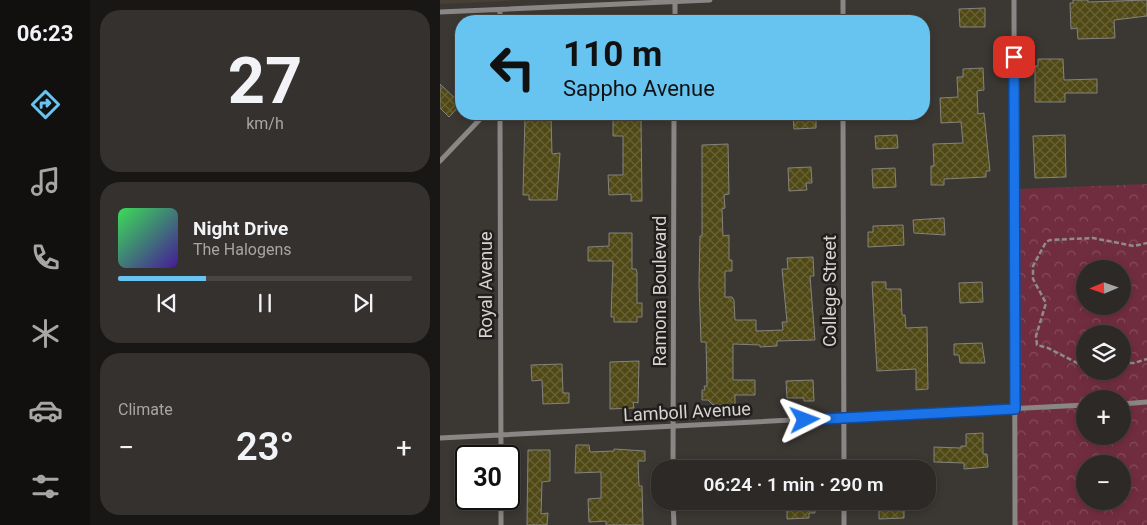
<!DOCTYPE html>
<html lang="en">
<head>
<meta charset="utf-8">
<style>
	body { margin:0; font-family:Roboto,sans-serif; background:#34312e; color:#f1f3f6; height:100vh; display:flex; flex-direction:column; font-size:19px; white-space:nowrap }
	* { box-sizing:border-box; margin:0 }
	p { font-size:16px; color:#a6a6a7 }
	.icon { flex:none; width:28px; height:28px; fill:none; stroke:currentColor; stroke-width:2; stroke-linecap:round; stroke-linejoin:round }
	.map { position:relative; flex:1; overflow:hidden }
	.details { display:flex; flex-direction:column; gap:10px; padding:10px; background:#181715; width:350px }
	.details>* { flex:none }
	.top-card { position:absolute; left:15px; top:15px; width:475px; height:105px; border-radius:20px; box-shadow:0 2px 8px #0003,0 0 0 1px #484543; background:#67c4f0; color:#111; overflow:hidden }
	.needle { width:32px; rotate:268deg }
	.fabs { position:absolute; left:636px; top:260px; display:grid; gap:10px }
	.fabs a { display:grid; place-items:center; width:55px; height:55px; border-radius:50%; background:#2c2926; box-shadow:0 2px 8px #0003,0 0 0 1px #484543; font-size:25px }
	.speed { position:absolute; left:15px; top:445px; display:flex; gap:10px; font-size:25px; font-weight:700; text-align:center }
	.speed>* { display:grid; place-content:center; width:65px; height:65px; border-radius:50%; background:#2c2926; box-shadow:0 2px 8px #0003,0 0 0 1px #484543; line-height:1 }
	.speed .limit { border:2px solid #111; border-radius:8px; background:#fff; color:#111 }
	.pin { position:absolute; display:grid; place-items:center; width:42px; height:42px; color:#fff; margin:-21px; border-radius:10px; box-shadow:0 2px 8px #0006 }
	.me { position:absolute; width:55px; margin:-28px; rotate:87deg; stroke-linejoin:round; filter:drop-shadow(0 0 4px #0008) }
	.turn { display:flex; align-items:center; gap:18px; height:105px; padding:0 25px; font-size:22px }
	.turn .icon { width:65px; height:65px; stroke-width:2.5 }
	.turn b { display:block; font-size:35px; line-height:42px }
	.big { font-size:38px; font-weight:600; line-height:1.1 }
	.details .card { flex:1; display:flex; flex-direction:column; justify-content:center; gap:8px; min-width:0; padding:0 18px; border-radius:20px; background:#34312e }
	.details .dial { align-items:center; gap:0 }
	.dial b { font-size:65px; line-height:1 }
	.song { display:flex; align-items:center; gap:15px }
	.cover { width:60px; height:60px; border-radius:8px; background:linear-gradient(135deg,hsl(130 70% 55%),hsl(260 70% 35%)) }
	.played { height:5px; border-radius:2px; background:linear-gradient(90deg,#67c4f0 30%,#484543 30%) }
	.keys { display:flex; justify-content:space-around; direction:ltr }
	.heat { display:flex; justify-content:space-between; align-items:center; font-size:28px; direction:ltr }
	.trip { position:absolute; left:211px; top:460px; width:285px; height:50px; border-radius:20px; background:#2c2926; box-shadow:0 2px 8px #0003,0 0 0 1px #484543; font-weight:600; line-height:50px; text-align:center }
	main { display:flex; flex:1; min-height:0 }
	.tabs { display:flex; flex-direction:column; width:90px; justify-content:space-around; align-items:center; background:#12100f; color:#a6a6a7 }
	.tabs .icon { width:35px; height:35px }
	.tabs .current { color:#67c4f0 }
	.tabs b { font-size:22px; color:#f1f3f6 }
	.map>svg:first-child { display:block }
</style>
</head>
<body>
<main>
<nav class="tabs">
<b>06:23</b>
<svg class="icon current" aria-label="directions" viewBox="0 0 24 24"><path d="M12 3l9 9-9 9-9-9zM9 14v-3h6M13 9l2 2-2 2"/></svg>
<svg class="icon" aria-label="music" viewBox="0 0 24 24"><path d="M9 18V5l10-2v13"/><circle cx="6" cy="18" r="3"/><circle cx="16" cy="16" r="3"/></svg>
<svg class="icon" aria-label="phone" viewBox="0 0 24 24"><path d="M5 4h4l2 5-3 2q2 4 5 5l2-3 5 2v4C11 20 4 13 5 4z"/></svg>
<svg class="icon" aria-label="climate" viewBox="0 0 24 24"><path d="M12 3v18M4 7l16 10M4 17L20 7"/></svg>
<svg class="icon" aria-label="car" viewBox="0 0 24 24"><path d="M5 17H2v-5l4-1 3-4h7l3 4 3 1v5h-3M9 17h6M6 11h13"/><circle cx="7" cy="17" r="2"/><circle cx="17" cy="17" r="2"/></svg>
<svg class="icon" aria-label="filters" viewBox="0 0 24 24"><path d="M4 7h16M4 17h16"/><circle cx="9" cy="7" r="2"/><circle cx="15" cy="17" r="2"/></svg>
</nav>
<section class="details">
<div class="card dial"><b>27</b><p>km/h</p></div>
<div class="card">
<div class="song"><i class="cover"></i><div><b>Night Drive</b><p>The Halogens</p></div></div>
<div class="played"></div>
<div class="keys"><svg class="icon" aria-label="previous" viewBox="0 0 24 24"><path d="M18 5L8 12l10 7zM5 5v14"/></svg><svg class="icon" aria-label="pause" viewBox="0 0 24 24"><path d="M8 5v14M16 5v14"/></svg><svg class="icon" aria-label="next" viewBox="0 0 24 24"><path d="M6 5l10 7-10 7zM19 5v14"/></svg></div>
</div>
<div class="card"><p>Climate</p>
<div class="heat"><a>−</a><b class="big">23°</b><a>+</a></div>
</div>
</section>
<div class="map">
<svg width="707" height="525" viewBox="0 0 707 525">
	<defs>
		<pattern id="park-crowns" width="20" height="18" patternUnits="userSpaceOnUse" patternTransform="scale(1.25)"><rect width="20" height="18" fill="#712d40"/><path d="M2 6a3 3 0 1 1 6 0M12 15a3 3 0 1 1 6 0" fill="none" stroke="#844b5b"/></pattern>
		<pattern id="building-cross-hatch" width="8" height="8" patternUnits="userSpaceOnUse" patternTransform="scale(1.25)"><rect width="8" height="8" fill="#504916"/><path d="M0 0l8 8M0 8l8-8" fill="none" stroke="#686237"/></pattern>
	</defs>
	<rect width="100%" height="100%" fill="#3b3733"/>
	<path fill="#484036" d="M 0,0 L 85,0 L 0,4 Z"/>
	<path fill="url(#park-crowns)" fill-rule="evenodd" d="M 707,184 L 707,525 L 575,525 L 575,189 ZM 645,269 L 682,269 L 682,306 L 645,306 ZM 645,334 L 682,334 L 682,371 L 645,371 ZM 645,399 L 682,399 L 682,436 L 645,436 ZM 645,464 L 682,464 L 682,501 L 645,501 Z"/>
	<path fill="url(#building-cross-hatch)" stroke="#84837d" d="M 633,0 L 648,0 L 648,2 L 707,0 L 707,16 L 674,20 L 675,38 L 638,39 L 637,28 L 631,29 L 630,3 L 633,3 Z
		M 545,8 L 545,27 L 520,27 L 519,9 Z
		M 598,59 L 623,59 L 624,80 L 657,79 L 657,93 L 625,93 L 625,102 L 595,102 L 595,66 L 598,66 Z
		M 543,68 L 544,90 L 537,91 L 538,114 L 544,113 L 550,171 L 546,171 L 546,177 L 504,179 L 504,185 L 491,185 L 491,166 L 494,166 L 493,144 L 523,143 L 521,122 L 501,123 L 500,98 L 518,97 L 517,77 L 523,77 L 523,69 Z
		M 0,84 L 21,104 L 9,117 L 0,108 Z
		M 353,114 L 376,114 L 376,128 L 354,129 Z
		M 85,117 L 111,117 L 112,154 L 120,153 L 117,200 L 89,200 L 89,195 L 83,195 Z
		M 201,118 L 202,201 L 191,201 L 191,194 L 169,195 L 168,175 L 183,175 L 183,136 L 173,136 L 173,119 Z
		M 457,135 L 458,148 L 436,149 L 435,136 Z
		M 625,135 L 626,177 L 595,178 L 593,136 Z
		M 288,144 L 289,194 L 284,195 L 285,208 L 282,209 L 283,236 L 289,235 L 289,260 L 292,260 L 292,271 L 285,271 L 285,297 L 292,297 L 294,300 L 295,320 L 316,320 L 316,331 L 343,330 L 342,322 L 347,322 L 342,269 L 348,269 L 347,258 L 373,257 L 374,276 L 370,276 L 375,340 L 337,341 L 337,346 L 320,347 L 320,345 L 293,344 L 293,380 L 315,380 L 315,395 L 295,395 L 295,405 L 273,405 L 268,400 L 262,400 L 262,390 L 265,390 L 264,386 L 267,386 L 266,342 L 261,342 L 259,284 L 260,236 L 262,236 L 262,145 Z
		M 371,167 L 372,183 L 366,183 L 367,190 L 349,191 L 348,168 Z
		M 455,168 L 456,187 L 433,188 L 432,169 Z
		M 504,218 L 505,235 L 474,233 L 473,220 Z
		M 463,225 L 464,245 L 428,247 L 428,232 L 433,232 L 433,226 Z
		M 169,233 L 192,233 L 192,269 L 196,269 L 197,272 L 197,303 L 202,303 L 202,317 L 197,317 L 197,322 L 174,322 L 174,317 L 171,317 L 173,261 L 148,261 L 148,247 L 169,246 Z
		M 432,282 L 446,282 L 446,289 L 461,289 L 462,315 L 465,315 L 466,328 L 487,327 L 488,389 L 476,390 L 476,369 L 437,371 Z
		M 542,282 L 543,302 L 520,303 L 519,283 Z
		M 542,343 L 545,363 L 520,363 L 519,355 L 514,355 L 514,344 Z
		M 199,361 L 198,403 L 193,402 L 194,408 L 170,409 L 170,362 Z
		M 122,364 L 123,393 L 129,393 L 129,403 L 103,404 L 102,380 L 92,381 L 91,365 Z
		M 373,380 L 374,401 L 364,401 L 364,398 L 347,398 L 346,381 Z
		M 543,433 L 543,454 L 547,454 L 548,467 L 524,469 L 524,463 L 494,462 L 494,447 L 521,448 L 521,446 L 526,446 L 526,434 Z
		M 136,445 L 149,445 L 150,452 L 174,451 L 174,449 L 205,451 L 205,461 L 198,461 L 199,486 L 202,486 L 203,525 L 166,525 L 166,521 L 149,522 L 148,499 L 161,498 L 161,472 L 135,473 Z
		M 88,450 L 110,450 L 110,481 L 102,482 L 101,514 L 108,513 L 107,525 L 87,525 Z
		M 347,501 L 374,501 L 375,513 L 369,513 L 369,518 L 347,519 Z
		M 439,503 L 464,503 L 464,518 L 439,519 Z"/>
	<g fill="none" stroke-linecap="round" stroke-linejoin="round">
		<path stroke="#908d89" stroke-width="2.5" stroke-dasharray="5 2.5" stroke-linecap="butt" d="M 682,363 L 694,363 L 707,359
			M 645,365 L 641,365 L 608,348 L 597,345 L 596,336 L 606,303 L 593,279 L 593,266 L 606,242 L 610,240 L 653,238 L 694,246 L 707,243"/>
		<path stroke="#898685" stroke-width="5" d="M 403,0 L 403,21
			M 574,0 L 575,525
			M 0,12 L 270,0
			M 60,21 L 60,11
			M 235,21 L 235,2 L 237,0
			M 60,114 L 61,456
			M 403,114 L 404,469
			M 0,161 L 45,114
			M 682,404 L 707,402
			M 0,438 L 645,405
			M 233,469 L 234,114
			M 61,499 L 61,525
			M 233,501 L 234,525
			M 404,501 L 404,525"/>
	</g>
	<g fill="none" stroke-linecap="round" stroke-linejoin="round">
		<defs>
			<path id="route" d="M 365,420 L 575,409 L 574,57"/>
		</defs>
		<use href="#route" stroke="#114b97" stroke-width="12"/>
		<use href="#route" stroke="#1a73e8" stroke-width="9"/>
	</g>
	<g text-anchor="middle" stroke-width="5" stroke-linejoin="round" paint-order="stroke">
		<g font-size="18" fill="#d6d3d0" stroke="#211f1d">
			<text transform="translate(46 285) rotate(-90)" y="6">Royal Avenue</text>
			<text transform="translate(220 291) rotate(-90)" y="6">Ramona Boulevard</text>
			<text transform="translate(390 291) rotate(-90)" y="6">College Street</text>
			<text transform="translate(247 412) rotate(-3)" y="6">Lamboll Avenue</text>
		</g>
	</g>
</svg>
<div class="fabs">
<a><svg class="needle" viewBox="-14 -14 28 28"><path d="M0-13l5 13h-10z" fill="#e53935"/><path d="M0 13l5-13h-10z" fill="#a6a6a7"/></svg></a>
<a><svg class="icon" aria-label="layers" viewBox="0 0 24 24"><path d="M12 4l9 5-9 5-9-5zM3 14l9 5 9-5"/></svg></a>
<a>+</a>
<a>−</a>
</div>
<div class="speed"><div class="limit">30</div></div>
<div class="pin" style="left:574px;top:57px;background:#d93025"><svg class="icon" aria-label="arrive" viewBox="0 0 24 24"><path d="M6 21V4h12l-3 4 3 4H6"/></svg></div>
<svg class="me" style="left:365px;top:420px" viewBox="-20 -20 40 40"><path d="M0-17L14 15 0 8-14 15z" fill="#1a73e8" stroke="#fff" stroke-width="4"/></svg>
<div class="trip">06:24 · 1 min · 290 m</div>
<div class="top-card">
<div class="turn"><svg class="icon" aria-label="left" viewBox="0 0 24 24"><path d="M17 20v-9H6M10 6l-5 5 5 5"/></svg><div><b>110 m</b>Sappho Avenue</div></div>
</div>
</div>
</main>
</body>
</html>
